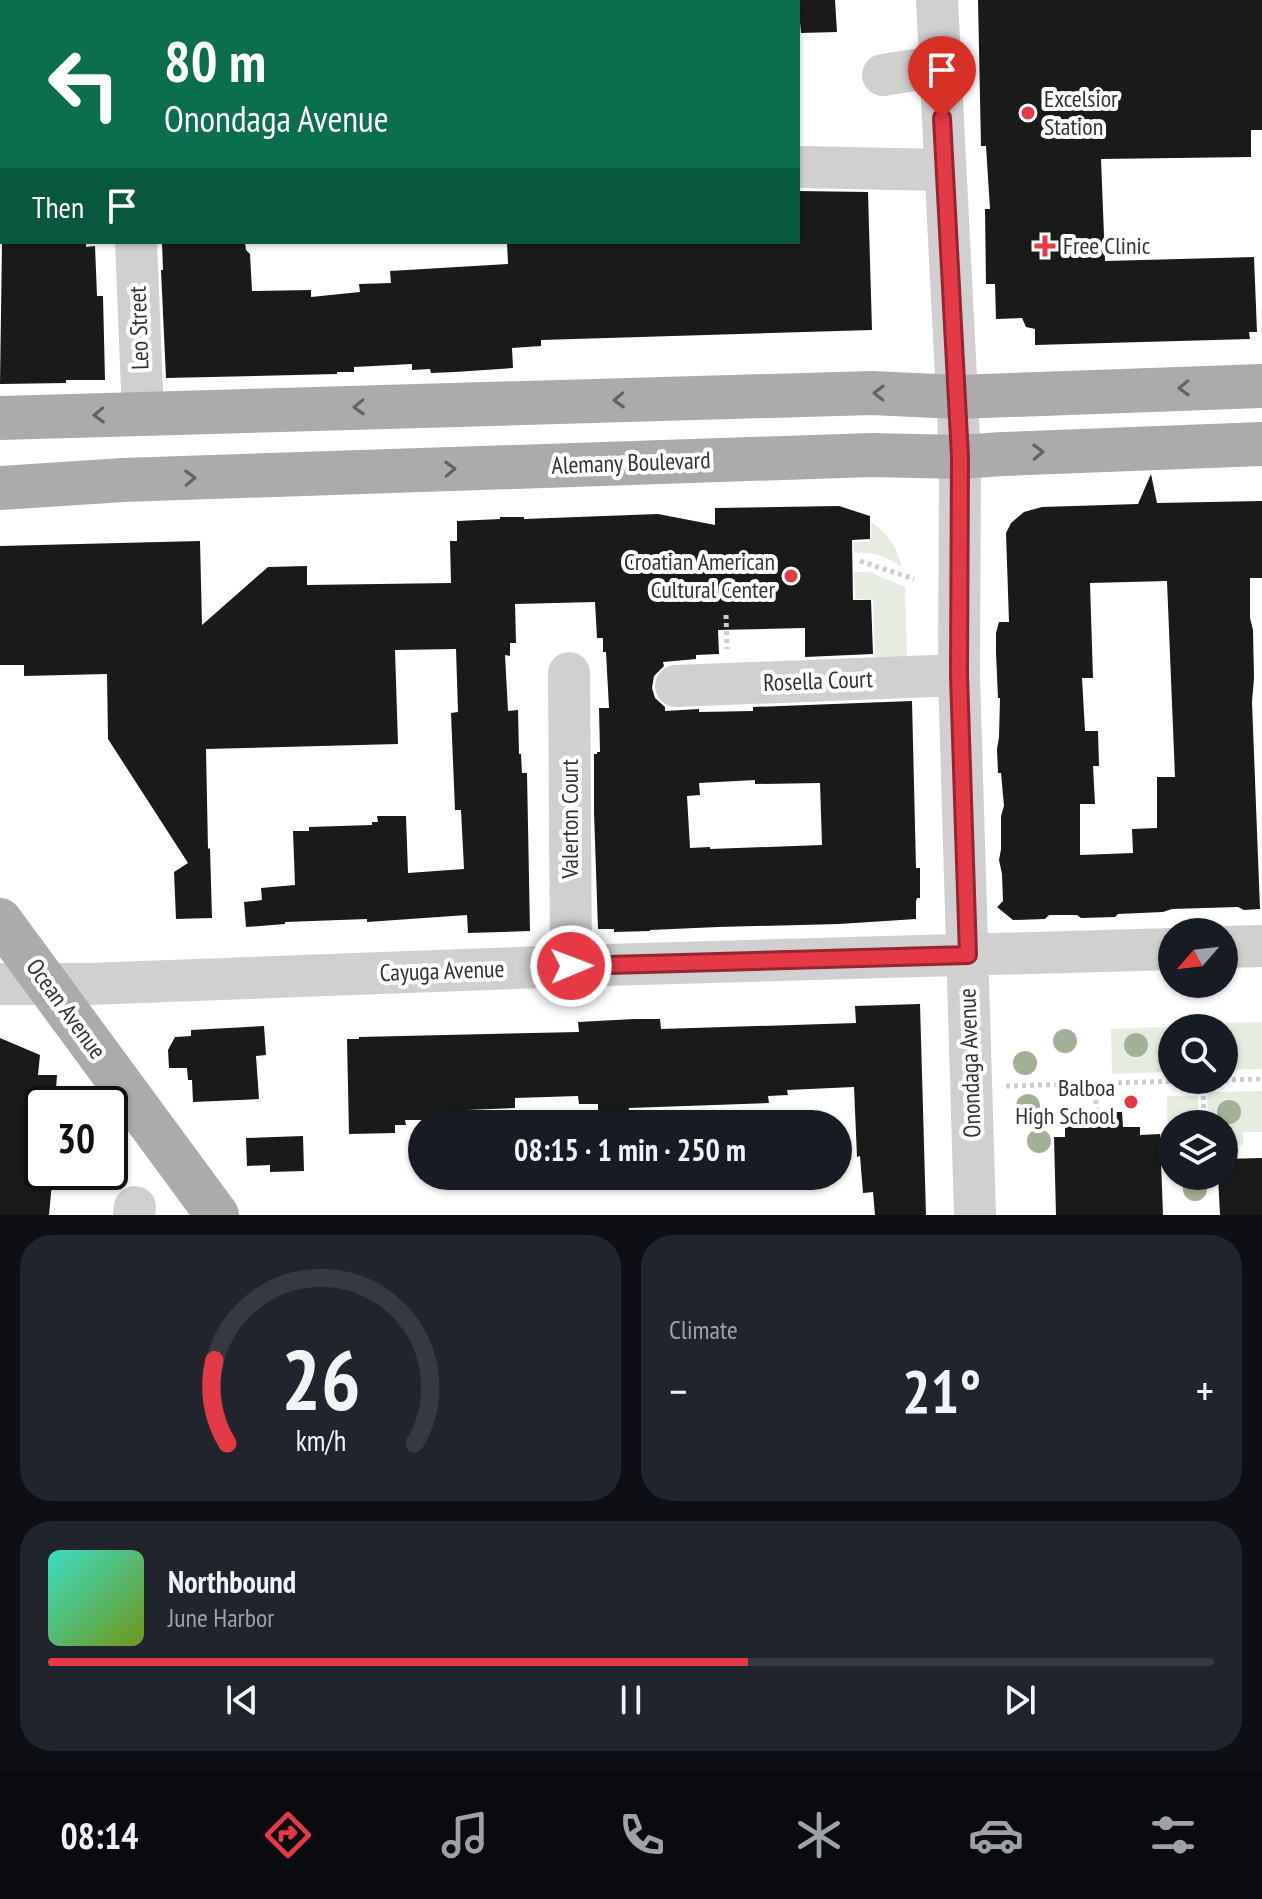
<!DOCTYPE html>
<html lang="en">
<head>
<meta charset="utf-8">
<style>
	body { margin:0; font-family:"PT Sans Narrow",sans-serif; background:#20242c; color:#f1f3f6; height:100vh; display:flex; flex-direction:column; font-size:30px; white-space:nowrap }
	* { box-sizing:border-box; margin:0 }
	p { font-size:26px; color:#9ea1a6 }
	.icon { flex:none; width:44px; height:44px; fill:none; stroke:currentColor; stroke-width:2; stroke-linecap:round; stroke-linejoin:round }
	.map { position:relative; height:1215px; overflow:hidden }
	.details { display:flex; flex-direction:column; gap:20px; padding:20px; background:#0d0f14; flex:1 }
	.details>* { flex:none }
	.hud { position:absolute; left:0px; top:0px; width:800px; height:244px; box-shadow:0 2px 6px #0004; background:#0b6e4f; color:#fff; overflow:hidden }
	.needle { width:52px; rotate:242deg }
	.controls { position:absolute; left:1158px; top:918px; display:grid; gap:16px }
	.controls a { display:grid; place-items:center; width:80px; height:80px; border-radius:50%; background:#171b24; box-shadow:0 2px 6px #0004; font-size:40px }
	.speed { position:absolute; left:24px; top:1086px; display:flex; gap:16px; font-size:40px; font-weight:700; text-align:center }
	.speed>* { display:grid; place-content:center; width:104px; height:104px; border-radius:50%; background:#171b24; box-shadow:0 2px 6px #0004; line-height:1 }
	.speed .limit { border:4px solid #111; border-radius:12px; background:#fff; color:#111 }
	.pin { position:absolute; display:grid; place-items:center; width:68px; height:68px; color:#fff; margin:-82px -34px; border-radius:50% 50% 50% 0; rotate:-45deg; box-shadow:0 0 8px #0007 }
	.pin .icon { rotate:45deg }
	.me { position:absolute; width:88px; margin:-44px; rotate:89deg; stroke-linejoin:round; filter:drop-shadow(0 0 6px #0008) }
	.turn { display:flex; align-items:center; gap:28px; height:168px; padding:0 32px; font-size:36px }
	.turn .icon { width:104px; height:104px; stroke-width:2.5 }
	.turn b { display:block; font-size:56px; line-height:68px }
	.then { display:flex; align-items:center; height:76px; padding:0 32px; background:#0003; gap:16px; font-size:30px }
	.big { font-size:60px; font-weight:800; line-height:1.1 }
	.details .tile { flex:1; display:flex; flex-direction:column; justify-content:center; gap:12px; min-width:0; padding:0 28px; border-radius:32px; background:#20242c }
	.details .dial { align-items:center; gap:0 }
	.dial svg { height:208px; overflow:visible; fill:none; stroke:#363941; stroke-width:7; stroke-linecap:round; text-anchor:middle }
	.dial text { fill:#f1f3f6; stroke:none }
	.song { display:flex; align-items:center; gap:24px }
	.cover { width:96px; height:96px; border-radius:12px; background:linear-gradient(135deg,hsl(170 70% 55%),hsl(80 70% 35%)) }
	.played { height:8px; border-radius:4px; background:linear-gradient(90deg,#e63946 60%,#363941 60%) }
	.keys { display:flex; justify-content:space-around; direction:ltr }
	.heat { display:flex; justify-content:space-between; align-items:center; font-size:44px; direction:ltr }
	.details .tiles { flex:1; display:grid; gap:20px; grid-template-columns:1fr 1fr }
	.tile:last-child { grid-column:span 2 }
	.trip { position:absolute; left:408px; top:1110px; width:444px; height:80px; border-radius:40px; background:#171b24; box-shadow:0 2px 6px #0004; font-weight:800; line-height:80px; text-align:center }
	.tabs { display:flex; height:128px; justify-content:space-around; align-items:center; background:#090b0e; color:#9ea1a6 }
	.tabs .icon { width:56px; height:56px }
	.tabs .selected { color:#e63946 }
	.tabs b { font-size:36px; color:#f1f3f6 }
	.map>svg:first-child { display:block }
</style>
</head>
<body>
<div class="map">
<svg width="1262" height="1215" viewBox="0 0 1262 1215">
	<rect width="100%" height="100%" fill="#fff"/>
	<path fill="#e6ecdf" d="M 871,522 C 889,534 896,546 902,567 C 886,556 873,552 854,553 L 853,542 L 871,541 Z
		M 854,572 L 870,572 L 905,587 L 907,657 L 875,657 L 873,600 L 855,599 Z
		M 1262,1022 L 1262,1069 L 1224,1070 L 1224,1028 L 1205,1028 L 1204,1023 Z
		M 1196,1026 L 1196,1028 L 1172,1028 L 1172,1072 L 1112,1074 L 1111,1029 Z
		M 1262,1091 L 1262,1132 L 1243,1132 L 1243,1145 L 1224,1145 L 1224,1124 L 1208,1124 L 1207,1092 Z
		M 1167,1096 L 1198,1096 L 1199,1124 L 1172,1124 L 1172,1160 L 1168,1160 Z"/>
	<path fill="#1a1a1a" fill-rule="evenodd" d="M 798,0 L 835,0 L 837,32 L 801,33 Z
		M 978,0 L 1262,0 L 1262,130 L 1251,130 L 1251,157 L 1101,159 L 1105,261 L 1254,257 L 1257,332 L 1249,332 L 1250,339 L 1035,345 L 1035,329 L 1026,327 L 1022,318 L 996,319 L 995,284 L 986,284 L 985,209 L 990,209 L 986,146 L 981,146 Z
		M 798,191 L 868,192 L 872,330 L 541,340 L 541,346 L 512,348 L 513,368 L 455,372 L 431,373 L 430,369 L 412,370 L 412,364 L 354,367 L 354,372 L 337,372 L 337,374 L 166,378 L 161,270 L 163,270 L 162,242 L 245,242 L 246,250 L 250,254 L 252,291 L 311,290 L 311,297 L 360,292 L 359,284 L 391,283 L 390,271 L 508,264 L 507,242 L 798,242 Z
		M 32,242 L 86,242 L 86,247 L 95,246 L 97,296 L 103,296 L 105,380 L 66,380 L 66,383 L 0,384 L 2,243 Z
		M 1151,474 L 1157,503 L 1262,501 L 1262,578 L 1250,578 L 1250,618 L 1253,630 L 1254,678 L 1252,702 L 1260,909 L 1244,910 L 1238,907 L 1172,909 L 1163,912 L 1118,914 L 1115,917 L 1081,918 L 1077,915 L 1049,915 L 1045,919 L 1013,920 L 997,907 L 1003,901 L 1002,874 L 999,860 L 1001,849 L 1001,816 L 1004,806 L 1001,773 L 998,773 L 997,749 L 999,737 L 1000,698 L 998,698 L 996,653 L 996,633 L 999,622 L 1009,622 L 1006,533 L 1011,523 L 1024,512 L 1042,507 L 1138,504 ZM 1167,581 L 1175,777 L 1157,777 L 1157,828 L 1132,829 L 1133,853 L 1080,855 L 1080,804 L 1095,804 L 1093,766 L 1099,766 L 1098,731 L 1085,731 L 1082,678 L 1093,678 L 1090,583 Z
		M 839,506 L 870,516 L 870,539 L 852,540 L 853,600 L 871,600 L 873,654 L 805,657 L 805,628 L 718,630 L 719,654 L 696,655 L 696,659 L 663,662 L 664,666 L 654,676 L 652,688 L 655,698 L 665,707 L 665,711 L 699,709 L 699,712 L 753,711 L 753,707 L 912,701 L 916,868 L 920,868 L 920,898 L 917,898 L 916,901 L 916,919 L 839,924 L 718,927 L 650,930 L 650,931 L 614,932 L 614,929 L 598,929 L 594,812 L 594,754 L 597,754 L 597,752 L 600,752 L 599,708 L 609,708 L 606,652 L 603,652 L 603,638 L 597,638 L 595,602 L 515,604 L 516,643 L 510,643 L 510,656 L 505,655 L 508,711 L 518,710 L 519,754 L 521,754 L 522,773 L 527,773 L 530,931 L 468,933 L 467,915 L 367,922 L 367,919 L 285,922 L 285,924 L 246,927 L 244,902 L 262,900 L 261,888 L 295,885 L 293,831 L 309,831 L 309,827 L 372,825 L 372,822 L 378,822 L 377,816 L 406,816 L 408,873 L 464,869 L 461,810 L 455,810 L 451,713 L 458,712 L 456,649 L 395,650 L 398,744 L 206,749 L 208,849 L 210,848 L 212,918 L 176,919 L 174,872 L 188,863 L 108,739 L 107,674 L 24,676 L 24,665 L 0,665 L 0,546 L 200,541 L 202,625 L 268,567 L 307,566 L 307,585 L 451,583 L 450,541 L 457,541 L 457,521 L 500,519 L 500,517 L 524,517 L 524,519 L 658,514 L 715,525 L 715,508 ZM 755,780 L 755,784 L 820,783 L 822,845 L 710,849 L 710,847 L 690,848 L 687,796 L 700,795 L 699,783 Z
		M 920,1004 L 926,1215 L 875,1215 L 873,1192 L 863,1193 L 860,1156 L 857,1157 L 854,1087 L 787,1090 L 788,1095 L 768,1096 L 769,1103 L 629,1108 L 628,1114 L 598,1115 L 598,1104 L 579,1104 L 578,1096 L 515,1098 L 515,1108 L 441,1111 L 441,1120 L 405,1120 L 406,1125 L 395,1125 L 395,1133 L 349,1134 L 347,1039 L 359,1039 L 359,1037 L 579,1032 L 578,1022 L 634,1019 L 660,1019 L 661,1029 L 856,1023 L 855,1006 Z
		M 264,1026 L 266,1055 L 256,1056 L 259,1099 L 193,1102 L 192,1080 L 188,1080 L 187,1068 L 169,1068 L 168,1050 L 175,1037 L 191,1036 L 191,1030 Z
		M 0,1038 L 40,1055 L 38,1075 L 57,1075 L 55,1104 L 42,1104 L 42,1172 L 53,1172 L 49,1215 L 0,1215 Z
		M 1083,1112 L 1122,1112 L 1123,1127 L 1140,1127 L 1140,1135 L 1160,1134 L 1163,1215 L 1056,1215 L 1054,1137 L 1065,1137 L 1065,1128 L 1068,1127 L 1067,1115 Z
		M 303,1136 L 304,1171 L 270,1172 L 270,1165 L 247,1166 L 246,1138 Z
		M 1262,1158 L 1262,1215 L 1220,1215 L 1218,1176 L 1224,1176 L 1224,1159 Z"/>
	<g fill="none" stroke-linecap="round" stroke-linejoin="round">
		<path stroke="#cdcdcd" stroke-width="5" stroke-dasharray="4 4" stroke-linecap="butt" d="M 860,561 L 914,579
			M 726,615 L 727,649
			M 1200,1016 L 1201,1028
			M 1203,1080 L 1204,1124
			M 1224,1080 L 1262,1079
			M 1094,1084 L 1097,1112
			M 1006,1086 L 1217,1080"/>
		<path stroke="#d0d0d0" stroke-width="42" d="M 126,0 L 126,2
			M 698,0 L 698,2
			M 937,0 L 960,457 L 959,675 L 975,1215
			M 883,75 L 939,66
			M 798,167 L 945,170
			M 136,242 L 143,414
			M 569,673 L 571,966
			M 676,686 L 959,675
			M 1224,947 L 1262,946
			M 0,984 L 89,984 L 571,966 L 1172,949
			M 134,1215 L 135,1207"/>
		<path stroke="#ababab" stroke-width="44" d="M 0,418 L 872,393 L 957,397 L 1262,386
			M 0,488 L 123,480 L 872,455 L 960,457 L 1003,454 L 1262,444
			M 0,920 L 217,1215"/>
	</g>
	<g fill="#a2b095">
		<circle cx="1065" cy="1041" r="12"/>
		<circle cx="1136" cy="1045" r="12"/>
		<circle cx="1025" cy="1063" r="12"/>
		<circle cx="1028" cy="1106" r="12"/>
		<circle cx="1229" cy="1112" r="12"/>
		<circle cx="1039" cy="1141" r="12"/>
		<circle cx="1195" cy="1189" r="12"/>
	</g>
	<defs><path id="oneway-chevron" d="M-2-3.5L2.5 0L-2 3.5" fill="none" stroke-width="1.6" stroke-linecap="round" stroke-linejoin="round" transform="scale(2)"/></defs>
	<g stroke="#636363">
		<use href="#oneway-chevron" transform="translate(1184 388) rotate(178)"/>
		<use href="#oneway-chevron" transform="translate(879 393) rotate(-179)"/>
		<use href="#oneway-chevron" transform="translate(619 400) rotate(178)"/>
		<use href="#oneway-chevron" transform="translate(359 407) rotate(178)"/>
		<use href="#oneway-chevron" transform="translate(99 415) rotate(178)"/>
		<use href="#oneway-chevron" transform="translate(1038 452) rotate(-2)"/>
		<use href="#oneway-chevron" transform="translate(450 469) rotate(-2)"/>
		<use href="#oneway-chevron" transform="translate(190 478) rotate(-2)"/>
	</g>
	<g fill="none" stroke-linecap="round" stroke-linejoin="round">
		<defs>
			<path id="route" d="M 571,966 L 968,955 L 959,675 L 960,457 L 942,118"/>
		</defs>
		<use href="#route" stroke="#96252e" stroke-width="20"/>
		<use href="#route" stroke="#e63946" stroke-width="14"/>
	</g>
	<g fill="#e63946" stroke="#fff" stroke-width="3">
		<circle cx="1028" cy="113" r="8"/>
		<path d="M1041 234h8v8h8v8h-8v8h-8v-8h-8v-8h8z"/>
		<circle cx="791" cy="576" r="8"/>
		<circle cx="1131" cy="1102" r="8"/>
	</g>
	<g text-anchor="middle" stroke-width="8" stroke-linejoin="round" paint-order="stroke">
		<g font-size="24" fill="#333" stroke="#fff" text-anchor="start">
			<text x="1044" y="107">Excelsior<tspan x="1044" dy="28">Station</tspan></text>
			<text x="1063" y="254">Free Clinic</text>
			<text x="775" y="570" text-anchor="end">Croatian American<tspan x="775" dy="28">Cultural Center</tspan></text>
			<text x="1115" y="1096" text-anchor="end">Balboa<tspan x="1115" dy="28">High School</tspan></text>
		</g>
		<g font-size="24" fill="#333" stroke="#fff">
			<text transform="translate(139 328) rotate(-92)" y="8">Leo Street</text>
			<text transform="translate(631 463) rotate(-2)" y="8">Alemany Boulevard</text>
			<text transform="translate(818 681) rotate(-2)" y="8">Rosella Court</text>
			<text transform="translate(570 819) rotate(-90)" y="8">Valerton Court</text>
			<text transform="translate(442 971) rotate(-2)" y="8">Cayuga Avenue</text>
			<text transform="translate(66 1009) rotate(54)" y="8">Ocean Avenue</text>
			<text transform="translate(970 1063) rotate(-92)" y="8">Onondaga Avenue</text>
		</g>
	</g>
</svg>
<div class="controls">
<a><svg class="needle" viewBox="-14 -14 28 28"><path d="M0-13l5 13h-10z" fill="#e53935"/><path d="M0 13l5-13h-10z" fill="#9ea1a6"/></svg></a>
<a><svg class="icon" aria-label="search" viewBox="0 0 24 24"><circle cx="10" cy="10" r="6"/><path d="M15 15l6 6"/></svg></a>
<a><svg class="icon" aria-label="layers" viewBox="0 0 24 24"><path d="M12 4l9 5-9 5-9-5zM3 14l9 5 9-5"/></svg></a>
</div>
<div class="speed"><div class="limit">30</div></div>
<div class="pin" style="left:942px;top:118px;background:#d93025"><svg class="icon" aria-label="arrive" viewBox="0 0 24 24"><path d="M6 21V4h12l-3 4 3 4H6"/></svg></div>
<svg class="me" style="left:571px;top:966px" viewBox="-20 -20 40 40"><circle r="17" fill="#e63946" stroke="#fff" stroke-width="3"/><path d="M0-11L8 9 0 5-8 9z" fill="#fff"/></svg>
<div class="trip">08:15 · 1 min · 250 m</div>
<div class="hud">
<div class="turn"><svg class="icon" aria-label="left" viewBox="0 0 24 24"><path d="M17 20v-9H6M10 6l-5 5 5 5"/></svg><div><b>80 m</b>Onondaga Avenue</div></div>
<div class="then">Then<svg class="icon" aria-label="arrive" viewBox="0 0 24 24"><path d="M6 21V4h12l-3 4 3 4H6"/></svg></div>
</div>
</div>
<section class="details">
<div class="tiles">
<div class="tile dial"><svg viewBox="0 0 100 80">
<path d="M14 69A42 42 0 1 1 86 69"/>
<path d="M14 69A42 42 0 0 1 9 37" stroke="#e63946"/>
<text x="50" y="56" font-size="32" font-weight="700">26</text>
<text x="50" y="72" font-size="11">km/h</text>
</svg></div>
<div class="tile"><p>Climate</p>
<div class="heat"><a>−</a><b class="big">21°</b><a>+</a></div>
</div>
<div class="tile">
<div class="song"><i class="cover"></i><div><b>Northbound</b><p>June Harbor</p></div></div>
<div class="played"></div>
<div class="keys"><svg class="icon" aria-label="previous" viewBox="0 0 24 24"><path d="M18 5L8 12l10 7zM5 5v14"/></svg><svg class="icon" aria-label="pause" viewBox="0 0 24 24"><path d="M8 5v14M16 5v14"/></svg><svg class="icon" aria-label="next" viewBox="0 0 24 24"><path d="M6 5l10 7-10 7zM19 5v14"/></svg></div>
</div>
</div>
</section>
<nav class="tabs">
<b>08:14</b>
<svg class="icon selected" aria-label="directions" viewBox="0 0 24 24"><path d="M12 3l9 9-9 9-9-9zM9 14v-3h6M13 9l2 2-2 2"/></svg>
<svg class="icon" aria-label="music" viewBox="0 0 24 24"><path d="M9 18V5l10-2v13"/><circle cx="6" cy="18" r="3"/><circle cx="16" cy="16" r="3"/></svg>
<svg class="icon" aria-label="phone" viewBox="0 0 24 24"><path d="M5 4h4l2 5-3 2q2 4 5 5l2-3 5 2v4C11 20 4 13 5 4z"/></svg>
<svg class="icon" aria-label="climate" viewBox="0 0 24 24"><path d="M12 3v18M4 7l16 10M4 17L20 7"/></svg>
<svg class="icon" aria-label="car" viewBox="0 0 24 24"><path d="M5 17H2v-5l4-1 3-4h7l3 4 3 1v5h-3M9 17h6M6 11h13"/><circle cx="7" cy="17" r="2"/><circle cx="17" cy="17" r="2"/></svg>
<svg class="icon" aria-label="filters" viewBox="0 0 24 24"><path d="M4 7h16M4 17h16"/><circle cx="9" cy="7" r="2"/><circle cx="15" cy="17" r="2"/></svg>
</nav>
</body>
</html>
